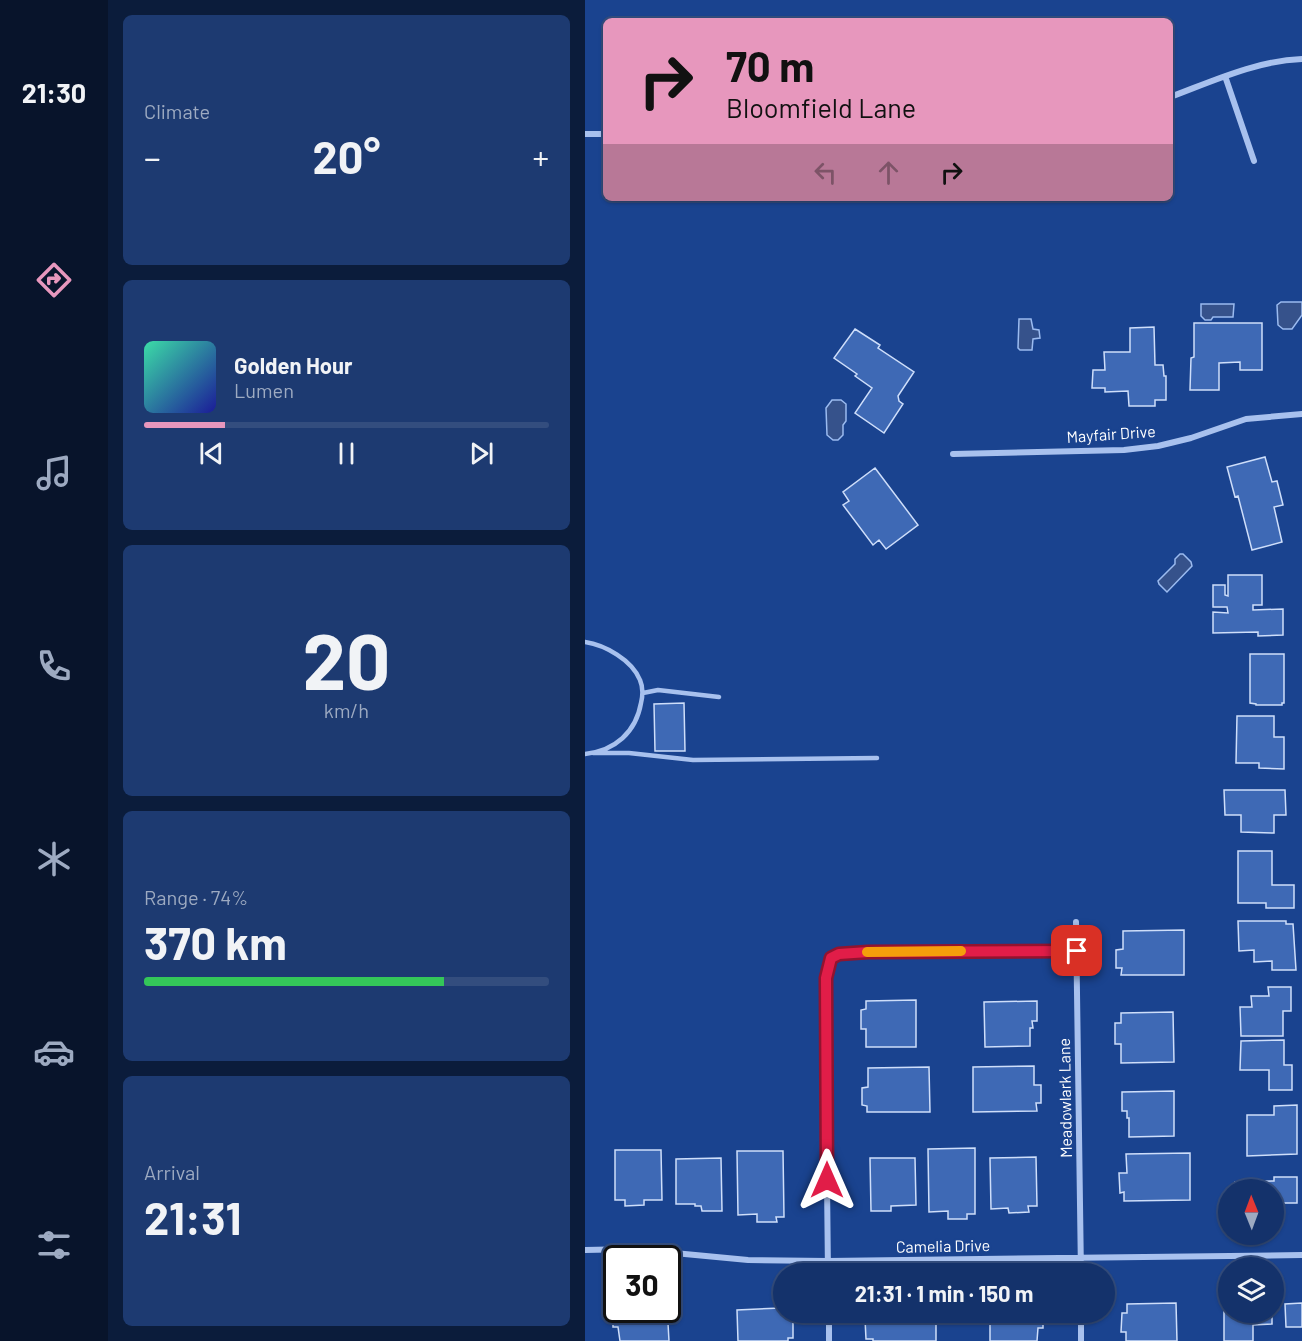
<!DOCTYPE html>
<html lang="en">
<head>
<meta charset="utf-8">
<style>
	body { margin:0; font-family:Barlow,sans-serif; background:#1d3a71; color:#f1f3f6; height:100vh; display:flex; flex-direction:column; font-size:22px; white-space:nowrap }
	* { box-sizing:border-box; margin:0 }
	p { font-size:20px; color:#9daac1 }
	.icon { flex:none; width:33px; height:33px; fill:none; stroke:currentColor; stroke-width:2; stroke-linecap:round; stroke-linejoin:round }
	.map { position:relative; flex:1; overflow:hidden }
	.details { display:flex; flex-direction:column; gap:15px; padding:15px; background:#0b1c3b; width:477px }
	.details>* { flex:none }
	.top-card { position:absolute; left:18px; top:18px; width:570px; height:183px; border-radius:9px; box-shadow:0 2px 4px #0004,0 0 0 2px #334d7e; background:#e797bd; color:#111; overflow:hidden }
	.needle { width:39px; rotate:359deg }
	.controls { position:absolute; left:633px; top:1179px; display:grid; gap:12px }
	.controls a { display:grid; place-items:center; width:66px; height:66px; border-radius:50%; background:#14326b; box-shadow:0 2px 4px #0004,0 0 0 2px #334d7e; font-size:30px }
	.speed { position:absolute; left:18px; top:1245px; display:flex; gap:12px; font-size:30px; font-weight:700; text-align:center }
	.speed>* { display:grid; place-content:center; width:78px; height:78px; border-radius:50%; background:#14326b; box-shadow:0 2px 4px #0004,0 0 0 2px #334d7e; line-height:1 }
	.speed .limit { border:3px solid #111; border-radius:9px; background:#fff; color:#111 }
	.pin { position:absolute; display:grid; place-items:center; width:51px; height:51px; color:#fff; margin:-26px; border-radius:12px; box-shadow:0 3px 9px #0006 }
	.me { position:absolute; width:66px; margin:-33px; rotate:0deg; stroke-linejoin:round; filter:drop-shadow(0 0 4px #0008) }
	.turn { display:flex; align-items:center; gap:21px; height:126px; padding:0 24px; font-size:27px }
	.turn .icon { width:78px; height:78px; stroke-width:2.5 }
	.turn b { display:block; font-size:42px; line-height:51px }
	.lanes { display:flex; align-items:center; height:57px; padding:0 24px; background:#0003; justify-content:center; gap:30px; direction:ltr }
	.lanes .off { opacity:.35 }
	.big { font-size:45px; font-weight:700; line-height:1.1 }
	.details .tile { flex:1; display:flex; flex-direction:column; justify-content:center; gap:9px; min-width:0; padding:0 21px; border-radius:9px; background:#1d3a71 }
	.details .dial { align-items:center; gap:0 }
	.dial b { font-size:78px; line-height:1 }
	.song { display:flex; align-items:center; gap:18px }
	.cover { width:72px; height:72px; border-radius:9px; background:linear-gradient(135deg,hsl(160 70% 55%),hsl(240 70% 35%)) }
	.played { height:6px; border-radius:3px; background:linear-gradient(90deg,#e797bd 20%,#334d7e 20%) }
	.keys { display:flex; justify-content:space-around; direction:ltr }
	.heat { display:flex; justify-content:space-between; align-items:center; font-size:33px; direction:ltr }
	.charge { height:9px; border-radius:4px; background:linear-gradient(90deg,#34c759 74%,#334d7e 0) }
	.trip { position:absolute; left:188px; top:1263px; width:342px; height:60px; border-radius:30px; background:#14326b; box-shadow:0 2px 4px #0004,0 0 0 2px #334d7e; font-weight:700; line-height:60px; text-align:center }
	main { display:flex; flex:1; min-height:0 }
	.dock { display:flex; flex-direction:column; width:108px; justify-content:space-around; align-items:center; background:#08142b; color:#9daac1 }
	.dock .icon { width:42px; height:42px }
	.dock .on { color:#e797bd }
	.dock b { font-size:27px; color:#f1f3f6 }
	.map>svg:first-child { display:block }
</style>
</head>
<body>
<main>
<nav class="dock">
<b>21:30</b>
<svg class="icon on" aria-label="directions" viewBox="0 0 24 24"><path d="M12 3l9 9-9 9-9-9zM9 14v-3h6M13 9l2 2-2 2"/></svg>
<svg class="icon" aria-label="music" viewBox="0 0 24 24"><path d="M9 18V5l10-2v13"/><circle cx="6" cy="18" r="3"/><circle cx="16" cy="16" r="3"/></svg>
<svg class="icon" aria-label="phone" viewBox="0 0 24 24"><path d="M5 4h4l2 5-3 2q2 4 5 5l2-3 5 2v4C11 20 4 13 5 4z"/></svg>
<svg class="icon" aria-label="climate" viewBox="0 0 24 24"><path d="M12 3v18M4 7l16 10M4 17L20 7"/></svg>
<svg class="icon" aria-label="car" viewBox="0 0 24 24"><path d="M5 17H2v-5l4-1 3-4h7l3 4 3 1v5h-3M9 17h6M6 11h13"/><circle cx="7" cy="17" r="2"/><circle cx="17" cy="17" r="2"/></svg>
<svg class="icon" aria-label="filters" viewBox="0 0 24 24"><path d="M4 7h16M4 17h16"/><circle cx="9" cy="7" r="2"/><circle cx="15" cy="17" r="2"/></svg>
</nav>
<section class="details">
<div class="tile"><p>Climate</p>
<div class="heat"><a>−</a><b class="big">20°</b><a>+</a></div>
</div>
<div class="tile">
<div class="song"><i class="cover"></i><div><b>Golden Hour</b><p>Lumen</p></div></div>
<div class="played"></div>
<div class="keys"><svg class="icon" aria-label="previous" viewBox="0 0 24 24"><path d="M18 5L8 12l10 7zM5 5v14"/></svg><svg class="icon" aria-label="pause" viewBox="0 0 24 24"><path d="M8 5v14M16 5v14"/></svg><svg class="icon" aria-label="next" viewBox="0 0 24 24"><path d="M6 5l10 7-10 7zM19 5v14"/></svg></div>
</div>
<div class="tile dial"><b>20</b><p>km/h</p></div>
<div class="tile"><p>Range · 74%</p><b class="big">370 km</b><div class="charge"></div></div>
<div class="tile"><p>Arrival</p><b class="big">21:31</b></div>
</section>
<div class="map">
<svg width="717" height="1341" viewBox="0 0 717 1341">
	<rect width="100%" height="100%" fill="#1a438f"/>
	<path fill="#36528b" stroke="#9bbbf0" stroke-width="1.5" d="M 696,302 L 717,302 L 717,315 L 707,329 L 698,329 L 693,325 L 692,305 Z
		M 616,304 L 649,304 L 648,317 L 628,317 L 626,320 L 620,320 L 616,316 Z
		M 434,319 L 446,319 L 448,329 L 454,330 L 455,338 L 448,339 L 447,350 L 435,350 L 433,348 Z
		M 247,400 L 256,400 L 261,404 L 261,421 L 258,425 L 258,435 L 253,440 L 248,440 L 242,435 L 241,408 Z
		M 595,554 L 598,554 L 606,562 L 607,566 L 582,592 L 574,584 L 573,581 L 590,564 L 590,559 Z"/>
	<path fill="#3e69b5" stroke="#cedefa" stroke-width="1.5" d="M 609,323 L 677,323 L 677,370 L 655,370 L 655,362 L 634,363 L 634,390 L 605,390 L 606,358 L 609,357 Z
		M 569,327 L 570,365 L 578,365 L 579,376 L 581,376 L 581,400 L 570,400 L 570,406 L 544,406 L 543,391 L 520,392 L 520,388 L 507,388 L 508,370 L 520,370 L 519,352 L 545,352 L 545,328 Z
		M 270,329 L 295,345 L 293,348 L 329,372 L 313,396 L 314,401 L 318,404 L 299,433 L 270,413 L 287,388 L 270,376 L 272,374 L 249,358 Z
		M 680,457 L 687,482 L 692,481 L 698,505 L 689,507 L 697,542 L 667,550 L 653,496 L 650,497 L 642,467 Z
		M 290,468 L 333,525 L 301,549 L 294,540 L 288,545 L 258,505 L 264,501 L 258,492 Z
		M 643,575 L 677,575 L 677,605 L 668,605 L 668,610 L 698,609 L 698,635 L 673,636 L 673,632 L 628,633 L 628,612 L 643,613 L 642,607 L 628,607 L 628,585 L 640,585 L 640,595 L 643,596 Z
		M 665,654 L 699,654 L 699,703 L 697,703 L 697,705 L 671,705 L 671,704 L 665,703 Z
		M 99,703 L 100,751 L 70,751 L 69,704 Z
		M 652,716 L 689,716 L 689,737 L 699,737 L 699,769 L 674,768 L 674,763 L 651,763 Z
		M 639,790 L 700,790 L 701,815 L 689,815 L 689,833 L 656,832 L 656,815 L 640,815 Z
		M 653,851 L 687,851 L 687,885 L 709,885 L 709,908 L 681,908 L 681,903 L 653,903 Z
		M 653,921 L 701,921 L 701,924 L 708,924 L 711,970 L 687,970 L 687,961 L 669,962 L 669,950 L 654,951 Z
		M 599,930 L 599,975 L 536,975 L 537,968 L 531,968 L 531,950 L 538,949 L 538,931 Z
		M 683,987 L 706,987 L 706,1011 L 698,1011 L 698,1036 L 656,1036 L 655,1007 L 667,1007 L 666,996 L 684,996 Z
		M 331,1000 L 331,1047 L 281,1047 L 281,1029 L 276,1029 L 276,1010 L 281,1009 L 281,1001 Z
		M 452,1001 L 452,1021 L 447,1021 L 448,1028 L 445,1028 L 445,1046 L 400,1047 L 399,1002 Z
		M 588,1012 L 589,1062 L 536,1063 L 536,1044 L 530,1044 L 530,1023 L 536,1023 L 536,1013 Z
		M 699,1040 L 699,1065 L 707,1065 L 707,1090 L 684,1090 L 684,1070 L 655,1070 L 656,1041 Z
		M 449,1066 L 449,1085 L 456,1085 L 456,1103 L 451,1103 L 452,1111 L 388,1112 L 388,1067 Z
		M 344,1067 L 345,1112 L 282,1112 L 282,1106 L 277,1105 L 277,1088 L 283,1087 L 283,1068 Z
		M 589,1091 L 589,1136 L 544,1137 L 544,1118 L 542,1118 L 542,1111 L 537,1111 L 537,1092 Z
		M 712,1105 L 712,1154 L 662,1156 L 662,1115 L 689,1115 L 689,1106 Z
		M 390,1148 L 390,1214 L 382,1214 L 382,1219 L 363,1219 L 363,1211 L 344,1212 L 343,1149 Z
		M 30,1150 L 76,1150 L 77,1200 L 59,1200 L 59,1205 L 40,1206 L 40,1200 L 30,1200 Z
		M 152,1151 L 198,1151 L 199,1217 L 191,1217 L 192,1222 L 172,1222 L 172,1214 L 153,1215 Z
		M 605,1153 L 605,1200 L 539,1201 L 539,1192 L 535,1193 L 534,1173 L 542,1173 L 541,1154 Z
		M 451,1157 L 452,1206 L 443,1206 L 444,1212 L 424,1213 L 423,1208 L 406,1209 L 405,1158 Z
		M 136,1158 L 137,1211 L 117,1211 L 116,1206 L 110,1206 L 110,1204 L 91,1204 L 91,1159 Z
		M 285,1158 L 330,1158 L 331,1205 L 306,1206 L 306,1211 L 286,1211 Z
		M 689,1177 L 712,1177 L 712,1203 L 695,1203 L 696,1208 L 688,1210 L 688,1190 L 650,1190 L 650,1182 L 689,1181 Z
		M 591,1303 L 592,1341 L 541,1341 L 541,1332 L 536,1332 L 537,1313 L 542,1313 L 542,1304 Z
		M 717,1303 L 717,1327 L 701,1327 L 700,1304 Z
		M 82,1305 L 84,1341 L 35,1341 L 33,1327 L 28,1327 L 28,1306 L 32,1306 L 32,1310 L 82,1310 Z
		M 642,1306 L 644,1312 L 687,1312 L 687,1324 L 668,1325 L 668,1341 L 639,1341 L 639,1309 L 643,1309 Z
		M 196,1308 L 198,1312 L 203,1312 L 203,1318 L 208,1318 L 208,1338 L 203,1338 L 203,1341 L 153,1341 L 152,1310 Z
		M 285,1312 L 351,1312 L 351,1341 L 288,1341 L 288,1339 L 281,1339 L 280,1319 L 285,1319 Z
		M 405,1312 L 458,1312 L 458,1328 L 453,1328 L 452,1341 L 405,1341 Z"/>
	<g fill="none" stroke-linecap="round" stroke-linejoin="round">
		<path stroke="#a8c1ee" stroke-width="4.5" d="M 0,642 C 20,645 47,660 55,680 C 58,687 58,695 56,703 C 51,732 30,751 0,754
			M 58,693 L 73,690 L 134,697
			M 8,753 L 44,753 L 108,760 L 292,758"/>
		<path stroke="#a8c1ee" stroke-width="6" d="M 640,76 L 669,161
			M 585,97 C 628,81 670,61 717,59
			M 0,134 L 21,134
			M 368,454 L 539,450 L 573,446 L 606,438 L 661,419 L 717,414
			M 491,922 L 496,1274
			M 0,1250 L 47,1249 L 163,1260 L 243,1261 L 717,1255
			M 243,1274 L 240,998 L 242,968 L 246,958 L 254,954 L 283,952 L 492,951
			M 244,1312 L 244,1341
			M 496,1312 L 496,1341"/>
	</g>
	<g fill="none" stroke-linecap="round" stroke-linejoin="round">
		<defs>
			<path id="route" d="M 242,1180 L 241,978 L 246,958 L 254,954 L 283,952 L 492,951"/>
		</defs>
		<use href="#route" stroke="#92132f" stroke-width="15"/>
		<use href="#route" stroke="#e11d48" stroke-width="10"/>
		<path stroke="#f59e0b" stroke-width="10" d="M 282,952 L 376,951"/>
	</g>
	<g text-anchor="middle" stroke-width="4.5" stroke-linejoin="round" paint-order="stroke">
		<g font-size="16" fill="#fff" stroke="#1a438f">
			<text transform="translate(526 434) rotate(-4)" y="6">Mayfair Drive</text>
			<text transform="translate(480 1098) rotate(-91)" y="6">Meadowlark Lane</text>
			<text transform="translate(358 1246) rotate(-1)" y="6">Camelia Drive</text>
		</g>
	</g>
</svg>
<div class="controls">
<a><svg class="needle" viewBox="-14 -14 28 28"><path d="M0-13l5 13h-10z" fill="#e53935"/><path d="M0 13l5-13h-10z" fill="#9daac1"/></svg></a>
<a><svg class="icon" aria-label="layers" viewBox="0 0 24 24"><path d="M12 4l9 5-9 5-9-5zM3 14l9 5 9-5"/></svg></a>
</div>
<div class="speed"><div class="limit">30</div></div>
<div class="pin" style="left:492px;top:951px;background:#d93025"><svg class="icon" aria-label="arrive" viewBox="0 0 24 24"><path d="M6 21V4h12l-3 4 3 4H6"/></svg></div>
<svg class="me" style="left:242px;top:1180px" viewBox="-20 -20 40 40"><path d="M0-17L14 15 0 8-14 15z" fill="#e11d48" stroke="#fff" stroke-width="4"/></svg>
<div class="trip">21:31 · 1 min · 150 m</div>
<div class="top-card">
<div class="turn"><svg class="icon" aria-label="right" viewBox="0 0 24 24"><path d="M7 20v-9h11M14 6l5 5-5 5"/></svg><div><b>70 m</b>Bloomfield Lane</div></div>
<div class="lanes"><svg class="icon off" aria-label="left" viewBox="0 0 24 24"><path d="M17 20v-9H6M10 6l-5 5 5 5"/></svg><svg class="icon off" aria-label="ahead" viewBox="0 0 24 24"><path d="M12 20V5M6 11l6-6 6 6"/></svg><svg class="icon" aria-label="right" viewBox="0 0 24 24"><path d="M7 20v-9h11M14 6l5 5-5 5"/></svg></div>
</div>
</div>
</main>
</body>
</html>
